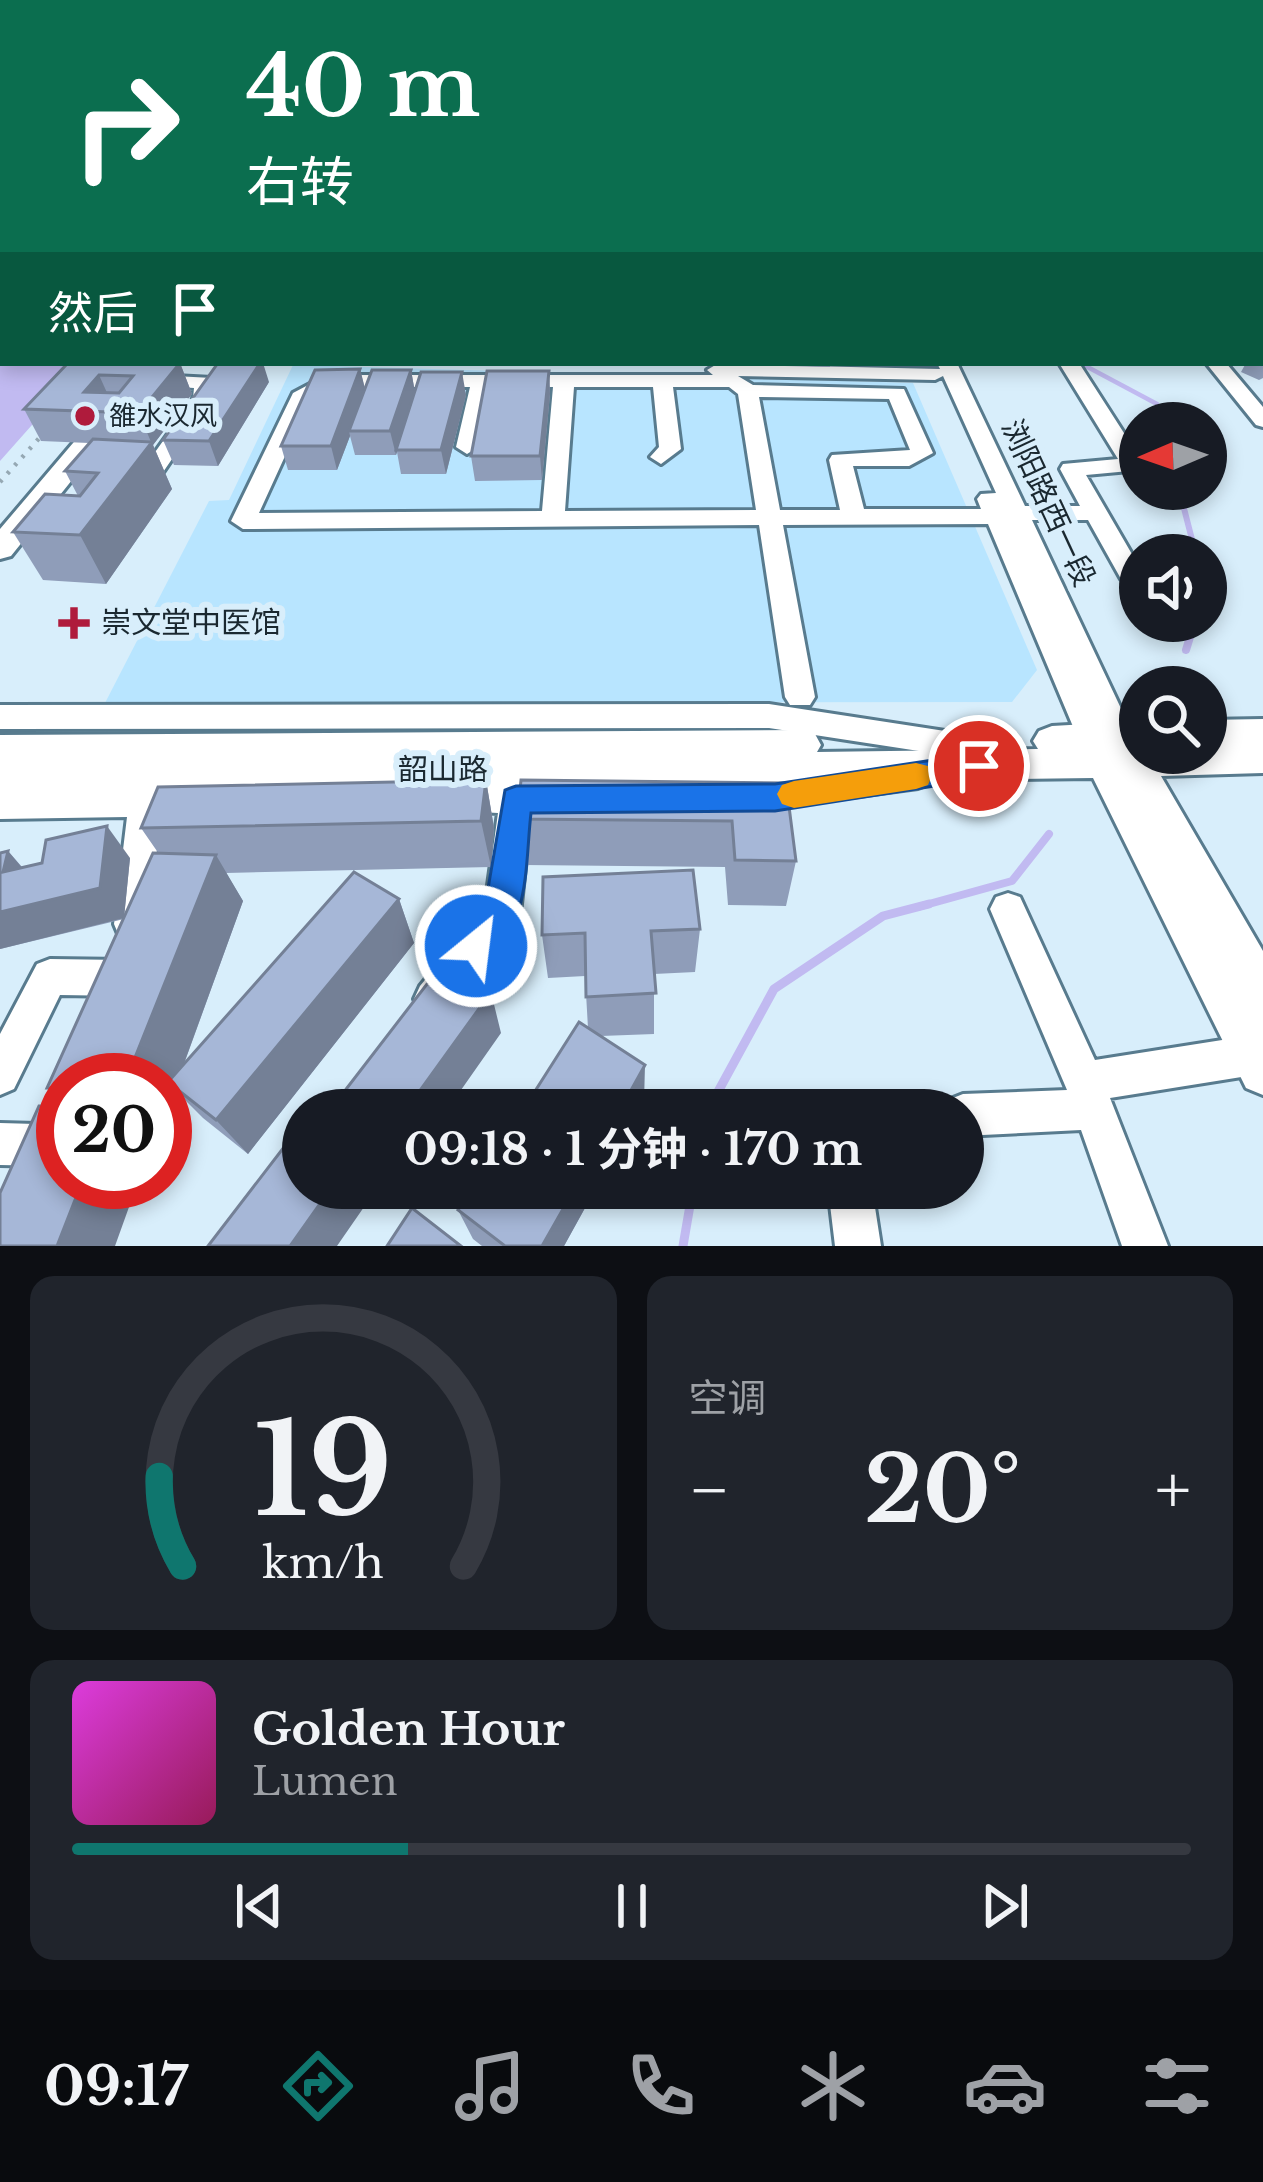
<!DOCTYPE html>
<html lang="zh">
<head>
<meta charset="utf-8">
<style>
	body { margin:0; font-family:"Libre Baskerville","Noto Sans SC",serif; background:#20242c; color:#f1f3f6; height:100vh; display:flex; flex-direction:column; font-size:45px; white-space:nowrap }
	* { box-sizing:border-box; margin:0 }
	p { font-size:39px; color:#9ea1a6 }
	.icon { flex:none; width:66px; height:66px; fill:none; stroke:currentColor; stroke-width:2; stroke-linecap:round; stroke-linejoin:round }
	.map { position:relative; height:1246px; overflow:hidden }
	.sheet { display:flex; flex-direction:column; gap:30px; padding:30px; background:#0d0f14; flex:1 }
	.sheet>* { flex:none }
	.hud { position:absolute; left:0px; top:0px; width:1263px; height:366px; box-shadow:0 6px 18px #0003; background:#0b6e4f; color:#fff; overflow:hidden }
	.needle { width:78px; rotate:268deg }
	.fabs { position:absolute; left:1119px; top:402px; display:grid; gap:24px }
	.fabs a { display:grid; place-items:center; width:108px; height:108px; border-radius:50%; background:#171b24; box-shadow:0 6px 18px #0003; font-size:60px }
	.speed { position:absolute; left:36px; top:1053px; display:flex; gap:24px; font-size:60px; font-weight:700; text-align:center }
	.speed>* { display:grid; place-content:center; width:156px; height:156px; border-radius:50%; background:#171b24; box-shadow:0 6px 18px #0003; line-height:1 }
	.speed .limit { border:18px solid #d22; background:#fff; color:#111 }
	.pin { position:absolute; display:grid; place-items:center; width:102px; height:102px; color:#fff; margin:-51px; border:6px solid #fff; border-radius:50%; box-shadow:0 3px 12px #0007 }
	.me { position:absolute; width:132px; margin:-66px; rotate:29deg; stroke-linejoin:round; filter:drop-shadow(0 0 9px #0008) }
	.turn { display:flex; align-items:center; gap:42px; height:252px; padding:0 48px; font-size:54px }
	.turn .icon { width:156px; height:156px; stroke-width:2.5 }
	.turn b { display:block; font-size:84px; line-height:102px }
	.then { display:flex; align-items:center; height:114px; padding:0 48px; background:#0003; gap:24px; font-size:45px }
	.big { font-size:90px; font-weight:700; line-height:1.1 }
	.sheet .widget { flex:1; display:flex; flex-direction:column; justify-content:center; gap:18px; min-width:0; padding:0 42px; border-radius:24px; background:#20242c }
	.sheet .dial { align-items:center; gap:0 }
	.dial svg { height:312px; overflow:visible; fill:none; stroke:#363941; stroke-width:7; stroke-linecap:round; text-anchor:middle }
	.dial text { fill:#f1f3f6; stroke:none }
	.song { display:flex; align-items:center; gap:36px }
	.cover { width:144px; height:144px; border-radius:18px; background:linear-gradient(135deg,hsl(300 70% 55%),hsl(330 70% 35%)) }
	.played { height:12px; border-radius:6px; background:linear-gradient(90deg,#0f766e 30%,#363941 30%) }
	.keys { display:flex; justify-content:space-around; direction:ltr }
	.heat { display:flex; justify-content:space-between; align-items:center; font-size:66px; direction:ltr }
	.sheet .tiles { flex:1; display:grid; gap:30px; grid-template-columns:1fr 1fr }
	.widget:last-child { grid-column:span 2 }
	.trip { position:absolute; left:282px; top:1089px; width:702px; height:120px; border-radius:60px; background:#171b24; box-shadow:0 6px 18px #0003; font-weight:700; line-height:120px; text-align:center }
	.menu { display:flex; height:192px; justify-content:space-around; align-items:center; background:#090b0e; color:#9ea1a6 }
	.menu .icon { width:84px; height:84px }
	.menu .on { color:#0f766e }
	.menu b { font-size:54px; color:#f1f3f6 }
	.map>svg:first-child { display:block }
</style>
</head>
<body>
<div class="map">
<svg width="1263" height="1246" viewBox="0 0 1263 1246">
	<rect width="100%" height="100%" fill="#d8eefb"/>
	<path fill="#b8e5ff" d="M 293,365 L 913,383 L 1037,670 L 1012,702 L 105,703 L 209,501 L 229,500 Z"/>
	<path fill="#c1baf1" d="M 0,142 L 3,363 L 87,363 L 0,461 Z"/>
	<g fill="none" stroke-linecap="round" stroke-linejoin="round">
		<path stroke="#c1baf1" stroke-width="4.5" d="M 1080,363 L 1157,404 L 1162,423"/>
		<path stroke="#c1baf1" stroke-width="6" d="M 1179,489 L 1196,555
			M 1189,640 L 1195,621"/>
		<path stroke="#c1baf1" stroke-width="8" d="M 1186,650 L 1190,637
			M 918,907 L 1012,881 L 1049,834"/>
		<path stroke="#c1baf1" stroke-width="9" d="M 708,1110 L 774,989 L 883,916 L 929,904
			M 683,1246 L 693,1188"/>
		<defs>
			<path id="minor" d="M 1260,153 L 1263,153 L 1263,161 L 1260,161 Z
				M 1260,241 L 1263,242 L 1263,254 L 1260,253 Z
				M 1260,289 L 1263,290 L 1263,302 L 1260,302 Z
				M 937,363 L 957,363 L 1025,506 L 1080,506 L 1060,469 L 1063,464 L 1118,459 L 1059,363 L 1079,363 L 1140,458 L 1140,470 L 1086,475 L 1140,568 L 1139,579 L 1121,579 L 1088,520 L 1032,520 L 1134,736 L 1130,744 L 1119,748 L 1107,742 L 1093,751 L 1082,748 L 988,524 L 783,525 L 815,697 L 810,705 L 790,705 L 785,697 L 759,525 L 243,529 L 231,521 L 293,393 L 327,375 L 713,375 L 707,370 L 717,364 L 940,369 ZM 738,376 L 935,380 L 943,376 L 996,493 L 981,494 L 977,499 L 981,509 L 864,509 L 853,466 L 909,466 L 933,453 L 904,389 L 753,385 ZM 331,387 L 470,387 L 456,447 L 467,454 L 478,447 L 490,387 L 553,387 L 542,511 L 259,513 L 312,397 ZM 574,387 L 653,387 L 659,447 L 650,457 L 661,464 L 681,449 L 673,387 L 729,387 L 738,394 L 756,510 L 565,511 ZM 759,397 L 889,399 L 910,450 L 832,455 L 829,460 L 840,510 L 780,510 Z
				M 1206,363 L 1226,363 L 1263,407 L 1263,427 L 1256,425 Z
				M 156,375 L 212,378 L 213,399 L 157,481 L 124,480 L 124,470 L 143,469 L 193,399 L 194,388 L 149,385 L 149,377 Z
				M 769,704 L 958,733 L 969,736 L 973,745 L 969,754 L 958,757 L 769,728 L 0,729 L 0,705 Z
				M 918,762 L 929,766 L 934,775 L 929,784 L 918,788 L 754,810 L 743,807 L 738,797 L 743,787 L 754,784 Z
				M 454,786 L 554,786 L 565,789 L 570,799 L 565,809 L 531,813 L 520,913 L 515,925 L 446,1012 L 433,1018 L 420,1012 L 414,999 L 420,986 L 485,907 L 498,813 L 443,810 L 438,800 L 443,790 Z
				M 188,789 L 199,793 L 204,803 L 199,813 L 160,817 L 150,924 L 145,936 L 132,941 L 119,936 L 114,924 L 127,817 L 0,819 L 0,791 Z
				M 1008,893 L 1020,897 L 1095,1060 L 1254,1035 L 1263,1039 L 1263,1071 L 1254,1075 L 1110,1098 L 1168,1246 L 1122,1246 L 1081,1130 L 963,1136 L 963,1110 L 944,1110 L 948,1100 L 963,1094 L 1067,1090 L 990,909 L 996,897 Z
				M 50,959 L 123,960 L 136,965 L 142,978 L 136,991 L 123,996 L 60,995 L 14,1089 L 0,1095 L 0,1034 L 37,964 Z
				M 63,1091 L 63,1160 L 48,1166 L 0,1165 L 0,1123 L 36,1124 L 48,1097 Z
				M 828,1188 L 872,1188 L 881,1246 L 835,1246 Z"/>
			<path id="major" d="M 141,363 L 166,363 L 11,556 L 0,559 L 0,529 Z
				M 1263,719 L 1263,773 L 1161,776 L 1263,951 L 1263,1095 L 1246,1088 L 1093,778 L 0,793 L 0,735 L 802,730 L 815,734 L 821,745 L 817,752 L 1038,749 L 1033,741 L 1039,731 L 1052,726 L 1140,721 L 1140,753 L 1206,753 L 1206,720 Z"/>
		</defs>
		<use href="#minor" stroke="#587b8e" stroke-width="6"/>
		<use href="#major" stroke="#587b8e" stroke-width="6"/>
		<path stroke="#95a8b3" stroke-width="4.5" stroke-dasharray="3 8" stroke-linecap="butt" d="M 0,482 L 42,435"/>
		<use href="#minor" fill="#fff" fill-rule="evenodd"/>
		<use href="#major" fill="#fff" fill-rule="evenodd"/>
	</g>
	<path fill="#8f9db9" d="M 1260,298 L 1263,298 L 1263,378 L 1259,380 L 1241,372 L 1246,363 L 1260,363 Z
		M 68,363 L 180,363 L 192,394 L 153,445 L 172,489 L 106,584 L 43,580 L 13,532 L 78,496 L 65,471 L 89,443 L 41,441 L 24,409 Z
		M 739,363 L 830,363 L 830,367 L 740,365 Z
		M 360,369 L 365,389 L 411,370 L 415,392 L 466,395 L 446,474 L 401,474 L 397,452 L 396,455 L 355,455 L 350,436 L 337,470 L 288,470 L 281,446 Z
		M 549,371 L 550,394 L 542,480 L 475,481 L 471,456 Z
		M 269,382 L 218,466 L 174,465 L 163,440 Z
		M 486,780 L 494,828 L 491,867 L 226,873 L 243,901 L 184,1064 L 399,899 L 414,943 L 248,1154 L 203,1118 L 165,1080 L 63,1080 L 63,1101 L 47,1088 L 124,919 L 0,949 L 8,851 L 22,867 L 42,863 L 130,858 L 124,917 L 159,854 L 141,828 Z
		M 786,783 L 796,861 L 786,906 L 728,905 L 725,867 L 524,865 L 517,819 Z
		M 700,929 L 695,972 L 654,974 L 654,1034 L 601,1036 L 644,1102 L 588,1028 L 585,976 L 548,978 L 542,935 Z
		M 473,1188 L 596,1188 L 564,1246 L 482,1246 L 473,1239 L 458,1210 Z"/>
	<path fill="#748096" d="M 180,363 L 192,394 L 153,445 L 172,489 L 106,584 L 80,535 L 151,442 L 139,413 Z
		M 260,363 L 263,363 L 269,382 L 218,466 L 209,441 Z
		M 360,369 L 366,393 L 349,431 L 350,436 L 337,470 L 331,446 Z
		M 411,370 L 415,393 L 396,455 L 390,431 Z
		M 549,371 L 550,394 L 542,480 L 540,456 Z
		M 462,372 L 466,395 L 446,474 L 441,450 Z
		M 99,375 L 113,406 L 84,392 Z
		M 486,780 L 494,828 L 491,867 L 481,821 Z
		M 107,826 L 130,858 L 124,918 L 0,949 L 0,912 Z
		M 8,851 L 35,883 L 3,872 Z
		M 216,855 L 243,901 L 175,1088 L 168,1082 L 175,1089 L 165,1115 L 165,1080 L 126,1080 Z
		M 399,899 L 414,943 L 248,1154 L 216,1120 Z
		M 491,992 L 501,1033 L 447,1110 L 406,1110 Z
		M 645,1065 L 644,1102 L 640,1110 L 620,1110 Z
		M 82,1182 L 138,1182 L 115,1246 L 57,1246 Z
		M 331,1188 L 369,1188 L 373,1194 L 337,1246 L 290,1246 Z
		M 575,1188 L 596,1188 L 564,1246 L 542,1246 Z"/>
	<path fill="#a6b7d7" stroke="#748096" stroke-width="3" fill-rule="evenodd" d="M 68,363 L 180,363 L 139,413 L 24,409 ZM 99,375 L 133,376 L 119,393 L 84,392 Z
		M 218,363 L 260,363 L 209,441 L 163,440 Z
		M 360,369 L 331,446 L 281,446 L 315,370 Z
		M 372,370 L 411,370 L 390,431 L 349,431 Z
		M 487,371 L 549,371 L 540,456 L 471,456 Z
		M 421,372 L 462,372 L 441,450 L 396,450 Z
		M 93,439 L 152,442 L 80,535 L 13,532 L 45,494 L 80,496 L 98,473 L 65,471 Z
		M 486,780 L 481,821 L 141,828 L 158,787 Z
		M 521,780 L 786,783 L 796,861 L 735,860 L 732,821 L 517,819 Z
		M 107,826 L 100,888 L 0,912 L 0,853 L 8,851 L 3,872 L 42,863 L 46,840 Z
		M 153,853 L 216,855 L 126,1080 L 63,1080 L 63,1088 L 47,1088 Z
		M 693,870 L 700,929 L 651,931 L 656,993 L 586,997 L 585,933 L 542,935 L 543,877 Z
		M 354,872 L 399,899 L 216,1120 L 168,1082 Z
		M 444,962 L 491,992 L 406,1110 L 330,1110 Z
		M 579,1022 L 645,1065 L 620,1110 L 523,1110 Z
		M 39,1106 L 63,1106 L 63,1182 L 82,1182 L 57,1246 L 0,1246 L 0,1193 Z
		M 301,1125 L 303,1126 L 303,1188 L 331,1188 L 290,1246 L 208,1246 Z
		M 473,1188 L 575,1188 L 542,1246 L 505,1246 L 458,1210 Z
		M 412,1208 L 461,1246 L 387,1246 Z"/>
	<linearGradient id="sky" x2="0" y2="1"><stop stop-color="#98b6ec"/><stop offset="0.45" stop-color="#edf7fd"/><stop offset="1" stop-color="#edf7fd" stop-opacity="0"/></linearGradient>
	<rect width="1263" height="316" fill="url(#sky)"/>
	<path fill="#1a73e8" stroke="#114b97" stroke-width="3" d="M 979,753 L 990,757 L 995,766 L 990,775 L 979,779 L 775,811 L 531,813 C 525,862 531,941 476,963 L 463,958 L 457,946 L 485,906 L 505,790 L 516,786 L 775,784 Z"/>
	<path fill="#f59e0b" d="M 916,763 L 928,766 L 932,776 L 928,785 L 916,789 L 794,808 L 782,804 L 777,794 L 782,785 L 794,781 Z"/>
	<g fill="#af1b3c" stroke="#d8eefb" stroke-width="4.5">
		<circle cx="85" cy="416" r="12"/>
		<path d="M68 605h12v12h12v12h-12v12h-12v-12h-12v-12h12z"/>
	</g>
	<g text-anchor="middle" stroke-width="12" stroke-linejoin="round" paint-order="stroke">
		<g font-size="27" fill="#1a2830" stroke="#d8eefb" text-anchor="start">
			<text x="109" y="425">雒水汉风</text>
		</g>
		<g font-size="30" fill="#1a2830" stroke="#d8eefb">
			<text transform="translate(1048 503) rotate(65)" y="10">浏阳路西一段</text>
			<text x="443" y="780">韶山路</text>
		</g>
		<g font-size="30" fill="#1a2830" stroke="#d8eefb" text-anchor="start">
			<text x="101" y="633">崇文堂中医馆</text>
		</g>
	</g>
</svg>
<div class="fabs">
<a><svg class="needle" viewBox="-14 -14 28 28"><path d="M0-13l5 13h-10z" fill="#e53935"/><path d="M0 13l5-13h-10z" fill="#9ea1a6"/></svg></a>
<a><svg class="icon" aria-label="sound" viewBox="0 0 24 24"><path d="M4 9h4l5-4v14l-5-4H4zM17 9q2 3 0 6"/></svg></a>
<a><svg class="icon" aria-label="search" viewBox="0 0 24 24"><circle cx="10" cy="10" r="6"/><path d="M15 15l6 6"/></svg></a>
</div>
<div class="speed"><div class="limit">20</div></div>
<div class="pin" style="left:979px;top:766px;background:#d93025"><svg class="icon" aria-label="arrive" viewBox="0 0 24 24"><path d="M6 21V4h12l-3 4 3 4H6"/></svg></div>
<svg class="me" style="left:476px;top:946px" viewBox="-20 -20 40 40"><circle r="17" fill="#1a73e8" stroke="#fff" stroke-width="3"/><path d="M0-11L8 9 0 5-8 9z" fill="#fff"/></svg>
<div class="trip">09:18 · 1 分钟 · 170 m</div>
<div class="hud">
<div class="turn"><svg class="icon" aria-label="right" viewBox="0 0 24 24"><path d="M7 20v-9h11M14 6l5 5-5 5"/></svg><div><b>40 m</b>右转</div></div>
<div class="then">然后<svg class="icon" aria-label="arrive" viewBox="0 0 24 24"><path d="M6 21V4h12l-3 4 3 4H6"/></svg></div>
</div>
</div>
<section class="sheet">
<div class="tiles">
<div class="widget dial"><svg viewBox="0 0 100 80">
<path d="M14 69A42 42 0 1 1 86 69"/>
<path d="M14 69A42 42 0 0 1 8 46" stroke="#0f766e"/>
<text x="50" y="56" font-size="32" font-weight="700">19</text>
<text x="50" y="72" font-size="11">km/h</text>
</svg></div>
<div class="widget"><p>空调</p>
<div class="heat"><a>−</a><b class="big">20°</b><a>+</a></div>
</div>
<div class="widget">
<div class="song"><i class="cover"></i><div><b>Golden Hour</b><p>Lumen</p></div></div>
<div class="played"></div>
<div class="keys"><svg class="icon" aria-label="previous" viewBox="0 0 24 24"><path d="M18 5L8 12l10 7zM5 5v14"/></svg><svg class="icon" aria-label="pause" viewBox="0 0 24 24"><path d="M8 5v14M16 5v14"/></svg><svg class="icon" aria-label="next" viewBox="0 0 24 24"><path d="M6 5l10 7-10 7zM19 5v14"/></svg></div>
</div>
</div>
</section>
<nav class="menu">
<b>09:17</b>
<svg class="icon on" aria-label="directions" viewBox="0 0 24 24"><path d="M12 3l9 9-9 9-9-9zM9 14v-3h6M13 9l2 2-2 2"/></svg>
<svg class="icon" aria-label="music" viewBox="0 0 24 24"><path d="M9 18V5l10-2v13"/><circle cx="6" cy="18" r="3"/><circle cx="16" cy="16" r="3"/></svg>
<svg class="icon" aria-label="phone" viewBox="0 0 24 24"><path d="M5 4h4l2 5-3 2q2 4 5 5l2-3 5 2v4C11 20 4 13 5 4z"/></svg>
<svg class="icon" aria-label="climate" viewBox="0 0 24 24"><path d="M12 3v18M4 7l16 10M4 17L20 7"/></svg>
<svg class="icon" aria-label="car" viewBox="0 0 24 24"><path d="M5 17H2v-5l4-1 3-4h7l3 4 3 1v5h-3M9 17h6M6 11h13"/><circle cx="7" cy="17" r="2"/><circle cx="17" cy="17" r="2"/></svg>
<svg class="icon" aria-label="filters" viewBox="0 0 24 24"><path d="M4 7h16M4 17h16"/><circle cx="9" cy="7" r="2"/><circle cx="15" cy="17" r="2"/></svg>
</nav>
</body>
</html>
